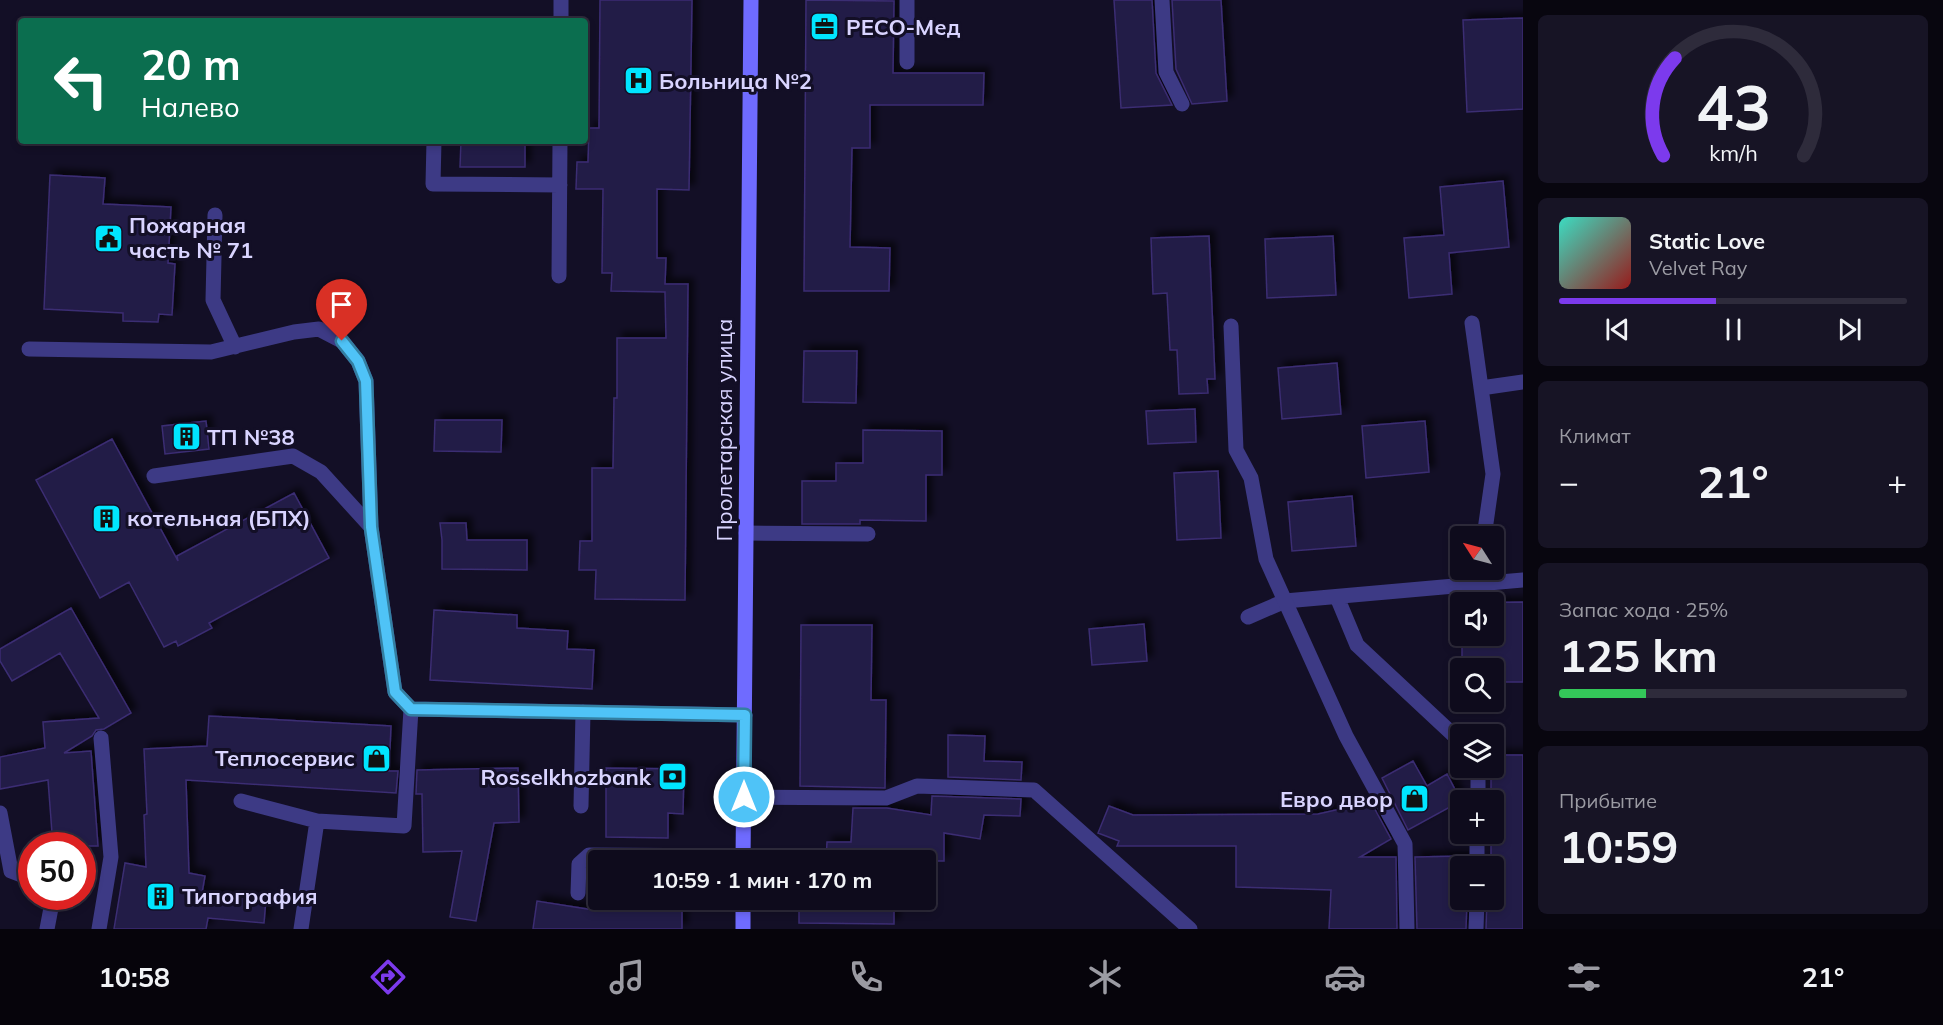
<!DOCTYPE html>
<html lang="ru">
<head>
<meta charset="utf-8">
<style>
	body { margin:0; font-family:Mulish,sans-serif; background:#171425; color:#f1f3f6; height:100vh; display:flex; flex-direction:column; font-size:22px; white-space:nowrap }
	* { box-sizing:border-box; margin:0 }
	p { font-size:20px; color:#9b9ba3 }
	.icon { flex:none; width:33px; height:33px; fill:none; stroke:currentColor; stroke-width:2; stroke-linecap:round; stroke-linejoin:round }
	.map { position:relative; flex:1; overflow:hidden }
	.drawer { display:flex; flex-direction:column; gap:15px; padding:15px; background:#08060f; width:420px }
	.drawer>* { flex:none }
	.top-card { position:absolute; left:18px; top:18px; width:570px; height:126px; border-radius:6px; box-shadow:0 3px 9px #0003,0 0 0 2px #2e2b3b; background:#0b6e4f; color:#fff; overflow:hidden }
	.needle { width:39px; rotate:306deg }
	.buttons { position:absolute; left:1450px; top:526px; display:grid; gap:12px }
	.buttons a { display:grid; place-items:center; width:54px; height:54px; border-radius:6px; background:#0e0b1c; box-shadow:0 3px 9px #0003,0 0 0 2px #2e2b3b; font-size:30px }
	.speed { position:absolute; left:18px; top:832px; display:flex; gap:12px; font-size:30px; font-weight:700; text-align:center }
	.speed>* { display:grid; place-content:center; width:78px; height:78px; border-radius:50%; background:#0e0b1c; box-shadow:0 3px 9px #0003,0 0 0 2px #2e2b3b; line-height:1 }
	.speed .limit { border:9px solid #d22; background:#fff; color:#111 }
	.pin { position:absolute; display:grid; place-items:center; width:51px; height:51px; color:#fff; margin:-62px -26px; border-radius:50% 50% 50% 0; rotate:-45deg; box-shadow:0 0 6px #0007 }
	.pin .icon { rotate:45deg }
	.me { position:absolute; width:66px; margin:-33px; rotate:0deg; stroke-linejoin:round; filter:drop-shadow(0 0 4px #0008) }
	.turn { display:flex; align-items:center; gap:21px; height:126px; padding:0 24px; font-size:27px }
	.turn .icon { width:78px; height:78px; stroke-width:2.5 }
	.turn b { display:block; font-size:42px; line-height:51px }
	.big { font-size:45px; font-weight:700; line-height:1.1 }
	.drawer .widget { flex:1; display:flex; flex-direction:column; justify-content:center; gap:9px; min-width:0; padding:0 21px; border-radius:9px; background:#171425 }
	.drawer .dial { align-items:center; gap:0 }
	.dial svg { height:156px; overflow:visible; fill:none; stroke:#2e2b3b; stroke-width:7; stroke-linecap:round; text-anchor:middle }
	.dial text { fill:#f1f3f6; stroke:none }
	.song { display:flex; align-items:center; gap:18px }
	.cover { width:72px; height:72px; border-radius:9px; background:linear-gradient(135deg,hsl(170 70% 55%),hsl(0 70% 35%)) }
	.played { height:6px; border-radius:3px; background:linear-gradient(90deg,#7c3aed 45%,#2e2b3b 45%) }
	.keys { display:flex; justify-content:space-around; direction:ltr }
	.heat { display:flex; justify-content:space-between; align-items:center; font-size:33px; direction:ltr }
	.charge { height:9px; border-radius:4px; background:linear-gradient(90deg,#34c759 25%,#2e2b3b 0) }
	.trip { position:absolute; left:588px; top:850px; width:348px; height:60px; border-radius:6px; background:#0e0b1c; box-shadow:0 3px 9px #0003,0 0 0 2px #2e2b3b; font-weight:700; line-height:60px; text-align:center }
	.tabs { display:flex; height:96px; justify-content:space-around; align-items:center; background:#06040b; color:#9b9ba3 }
	.tabs .icon { width:42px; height:42px }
	.tabs .active { color:#7c3aed }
	.tabs b { font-size:27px; color:#f1f3f6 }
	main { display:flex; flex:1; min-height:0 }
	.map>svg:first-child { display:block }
</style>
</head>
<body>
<main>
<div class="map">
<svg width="1523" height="929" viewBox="0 0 1523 929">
	<defs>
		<filter id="shadow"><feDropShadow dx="5.5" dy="-5.5" stdDeviation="3" flood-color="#0009"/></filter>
	</defs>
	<rect width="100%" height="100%" fill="#130f26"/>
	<path fill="#241b47" stroke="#3b2d73" stroke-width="1.5" filter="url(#shadow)" d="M 600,0 L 692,0 L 689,190 L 657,189 L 657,258 L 666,258 L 665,284 L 688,284 L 685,600 L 595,599 L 596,570 L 579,570 L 580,541 L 592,541 L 592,468 L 613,468 L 614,398 L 617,398 L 617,338 L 666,338 L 665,292 L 611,291 L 612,273 L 602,273 L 603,189 L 576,189 L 577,162 L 588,162 L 589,128 L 599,128 Z
		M 806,0 L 894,1 L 893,73 L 984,73 L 983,105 L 870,105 L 870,148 L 852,148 L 850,247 L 890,248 L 889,291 L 804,291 Z
		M 1114,0 L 1152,0 L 1156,73 L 1172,105 L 1121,108 Z
		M 1172,0 L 1221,0 L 1227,101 L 1192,104 L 1176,69 Z
		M 1523,18 L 1523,109 L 1467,112 L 1463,20 Z
		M 461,141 L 525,141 L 525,167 L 460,167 Z
		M 50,175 L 105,178 L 103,204 L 171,207 L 168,263 L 175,264 L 172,315 L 159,314 L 158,322 L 123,321 L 123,313 L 44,309 Z
		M 1503,181 L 1509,247 L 1449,253 L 1452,294 L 1409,298 L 1404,238 L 1444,235 L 1440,187 Z
		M 1209,236 L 1215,379 L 1207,379 L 1208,393 L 1179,394 L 1177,350 L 1170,350 L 1167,293 L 1153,294 L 1151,238 Z
		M 1333,236 L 1336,295 L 1267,298 L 1265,239 Z
		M 804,351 L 857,351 L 856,403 L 803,402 Z
		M 1337,363 L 1341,414 L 1282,419 L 1278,368 Z
		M 1195,409 L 1196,442 L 1148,444 L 1146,411 Z
		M 435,420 L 502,420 L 501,452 L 434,451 Z
		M 206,421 L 209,449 L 165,454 L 162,426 Z
		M 1425,421 L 1429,472 L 1366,478 L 1362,426 Z
		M 863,430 L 942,431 L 942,475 L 926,475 L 926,521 L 860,520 L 860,524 L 802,524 L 802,481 L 836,481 L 836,463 L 863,463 Z
		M 112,439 L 178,561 L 177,556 L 294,493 L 329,558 L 209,623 L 212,628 L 178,646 L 176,641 L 164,647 L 129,582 L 100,598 L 36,480 Z
		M 1218,471 L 1221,538 L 1177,540 L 1174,473 Z
		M 1352,496 L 1356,546 L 1292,551 L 1288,502 Z
		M 440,523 L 466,523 L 467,540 L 527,540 L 527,570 L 442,569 L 442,540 Z
		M 1523,602 L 1523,682 L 1494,682 L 1494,669 L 1462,669 L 1462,636 L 1494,636 L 1494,603 L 1465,603 Z
		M 71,608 L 131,713 L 104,729 L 96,730 L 92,736 L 64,753 L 91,751 L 98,846 L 53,846 L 48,780 L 0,789 L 0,757 L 45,748 L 43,722 L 99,718 L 60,653 L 12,681 L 0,661 L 0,649 Z
		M 434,610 L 517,615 L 517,628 L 568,631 L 567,649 L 594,650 L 592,689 L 430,680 Z
		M 1144,624 L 1147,661 L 1092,665 L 1089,629 Z
		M 801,625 L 872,625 L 871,700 L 886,700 L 885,788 L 800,786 Z
		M 209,716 L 391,726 L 389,771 L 398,771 L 396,793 L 186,780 L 189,873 L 205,876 L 202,893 L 266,899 L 264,923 L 208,918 L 206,929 L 114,929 L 125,863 L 146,867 L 144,815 L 147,814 L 144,749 L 207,746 Z
		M 948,735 L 985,736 L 984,761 L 1022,762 L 1021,780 L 948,777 Z
		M 1494,755 L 1523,755 L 1523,929 L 1486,929 L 1487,900 L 1494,900 L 1494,867 L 1487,867 L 1487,856 L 1491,856 L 1491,834 L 1494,834 L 1494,801 L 1491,801 L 1491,768 L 1494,768 Z
		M 1413,761 L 1427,786 L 1447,774 L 1461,801 L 1408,830 L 1382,778 Z
		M 518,768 L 519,822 L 494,823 L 476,921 L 450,917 L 462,851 L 423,852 L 422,794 L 416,794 L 417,770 Z
		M 606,768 L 684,769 L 683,814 L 668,813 L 668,838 L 606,837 Z
		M 932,796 L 1021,799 L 1020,816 L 984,815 L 980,839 L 944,833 L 944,861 L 799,861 L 826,861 L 827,842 L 851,842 L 853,808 L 887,808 L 931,815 Z
		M 1371,802 L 1391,839 L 1360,857 L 1396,857 L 1397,929 L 1329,929 L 1331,890 L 1236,887 L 1236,846 L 1117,846 L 1119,841 L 1098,833 L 1109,806 L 1133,815 L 1318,814 Z
		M 1467,856 L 1467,867 L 1461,867 L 1461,900 L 1467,900 L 1466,929 L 1417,929 L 1415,857 Z
		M 594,900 L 682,900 L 682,929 L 533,929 L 537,901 L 594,910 Z
		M 799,900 L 894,900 L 894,924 L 799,923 Z"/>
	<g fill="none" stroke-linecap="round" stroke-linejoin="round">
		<path stroke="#3d3a85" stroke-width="15" d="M 1162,0 L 1166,72 L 1182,104
			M 561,21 L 561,0
			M 907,62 L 907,0
			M 434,141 L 433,184 L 560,185
			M 215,215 L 213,300 L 235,347
			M 559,276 L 560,141
			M 1472,323 L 1493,474 L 1484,537
			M 29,349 L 211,352 L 294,332 L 319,329 L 342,341 L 358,361 L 366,381 L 371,527 L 395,692 L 411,709 L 404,826 L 317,821 L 241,801
			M 1481,388 L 1523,382
			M 154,476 L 293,456 L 321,472 L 371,527
			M 746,533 L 868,534
			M 1477,584 L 1523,580
			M 1337,597 L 1357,645 L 1461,742
			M 1248,617 L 1285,601 L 1477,584 L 1479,570
			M 411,709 L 745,715
			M 744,797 L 886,798 L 917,786 L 1034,790 L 1190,929
			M 1478,801 L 1478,768
			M 581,806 L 583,712
			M 0,813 L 11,871 L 32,879
			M 1477,867 L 1477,834
			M 578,893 L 579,864 L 589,855 L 743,856
			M 46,897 L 51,908 L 47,929
			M 99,929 L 111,857 L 101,738
			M 301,929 L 317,821
			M 1476,929 L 1477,900"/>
		<path stroke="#3d3a85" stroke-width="15" d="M 1231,326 L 1236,450 L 1251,478 L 1266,559 L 1346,736 L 1405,844 L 1407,929"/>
		<path stroke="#6f6bff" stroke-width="15" d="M 743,861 L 751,0
			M 743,929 L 743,900"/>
	</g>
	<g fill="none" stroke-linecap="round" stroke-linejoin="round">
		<defs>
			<path id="route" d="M 342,341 L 358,361 L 366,381 L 371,527 L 395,692 L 411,709 L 745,715 L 744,797"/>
		</defs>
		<use href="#route" stroke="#337fa1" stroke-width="15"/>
		<use href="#route" stroke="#4fc3f7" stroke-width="10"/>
	</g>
	<defs>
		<symbol id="office-square" viewBox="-11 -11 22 22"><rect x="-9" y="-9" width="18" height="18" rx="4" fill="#00e5ff" stroke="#130f26"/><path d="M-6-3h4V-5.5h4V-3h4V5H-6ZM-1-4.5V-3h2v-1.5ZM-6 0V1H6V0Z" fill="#111"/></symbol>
		<symbol id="hospital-square" viewBox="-11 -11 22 22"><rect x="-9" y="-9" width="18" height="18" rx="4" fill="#00e5ff" stroke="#130f26"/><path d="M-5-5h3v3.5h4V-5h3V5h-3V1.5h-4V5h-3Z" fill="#111"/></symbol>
		<symbol id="civic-square" viewBox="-11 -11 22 22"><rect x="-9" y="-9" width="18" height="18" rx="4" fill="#00e5ff" stroke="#130f26"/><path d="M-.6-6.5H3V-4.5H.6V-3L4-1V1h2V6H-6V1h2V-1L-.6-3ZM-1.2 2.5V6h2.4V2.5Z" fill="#111"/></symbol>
		<symbol id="building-square" viewBox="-11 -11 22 22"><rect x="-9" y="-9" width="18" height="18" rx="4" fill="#00e5ff" stroke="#130f26"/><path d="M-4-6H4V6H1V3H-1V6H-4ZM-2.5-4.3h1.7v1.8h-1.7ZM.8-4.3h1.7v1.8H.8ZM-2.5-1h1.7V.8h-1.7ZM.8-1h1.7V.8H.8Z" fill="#111"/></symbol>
		<symbol id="shop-square" viewBox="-11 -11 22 22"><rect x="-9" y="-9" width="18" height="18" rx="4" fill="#00e5ff" stroke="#130f26"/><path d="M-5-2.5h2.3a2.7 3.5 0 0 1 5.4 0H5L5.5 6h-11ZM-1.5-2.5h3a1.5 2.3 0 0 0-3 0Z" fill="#111"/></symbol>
		<symbol id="bank-square" viewBox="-11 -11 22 22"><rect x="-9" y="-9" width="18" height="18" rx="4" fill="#00e5ff" stroke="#130f26"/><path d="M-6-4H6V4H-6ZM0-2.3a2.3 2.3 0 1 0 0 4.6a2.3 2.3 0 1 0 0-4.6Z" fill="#111"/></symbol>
	</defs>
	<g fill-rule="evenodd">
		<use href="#office-square" x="808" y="10" width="33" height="33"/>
		<use href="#hospital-square" x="622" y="64" width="33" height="33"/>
		<use href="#civic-square" x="92" y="222" width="33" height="33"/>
		<use href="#building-square" x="170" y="420" width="33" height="33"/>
		<use href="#building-square" x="90" y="502" width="33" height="33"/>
		<use href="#shop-square" x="360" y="742" width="33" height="33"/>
		<use href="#bank-square" x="656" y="760" width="33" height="33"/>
		<use href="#shop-square" x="1398" y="782" width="33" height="33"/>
		<use href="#building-square" x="144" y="880" width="33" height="33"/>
	</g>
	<g text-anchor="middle" stroke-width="6" stroke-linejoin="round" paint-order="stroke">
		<g font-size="22" font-weight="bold" fill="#d9d4ff" stroke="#130f26" text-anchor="start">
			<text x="846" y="35">РЕСО-Мед</text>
			<text x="659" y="89">Больница №2</text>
			<text x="129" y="233">Пожарная<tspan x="129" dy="25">часть № 71</tspan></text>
			<text x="207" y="445">ТП №38</text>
			<text x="127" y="526">котельная (БПХ)</text>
			<text x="355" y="766" text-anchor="end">Теплосервис</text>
			<text x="651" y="785" text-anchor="end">Rosselkhozbank</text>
			<text x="1393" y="807" text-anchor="end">Евро двор</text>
			<text x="182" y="904">Типография</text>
		</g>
		<g font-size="22" fill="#d9d4ff" stroke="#130f26">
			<text transform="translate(724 430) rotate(-90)" y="8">Пролетарская улица</text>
		</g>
	</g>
</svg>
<div class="buttons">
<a><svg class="needle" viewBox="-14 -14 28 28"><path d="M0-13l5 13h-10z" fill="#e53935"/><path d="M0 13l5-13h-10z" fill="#9b9ba3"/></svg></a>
<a><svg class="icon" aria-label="sound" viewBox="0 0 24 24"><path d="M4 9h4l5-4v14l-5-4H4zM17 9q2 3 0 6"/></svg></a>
<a><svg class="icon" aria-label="search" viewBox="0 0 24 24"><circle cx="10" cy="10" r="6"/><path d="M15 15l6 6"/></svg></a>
<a><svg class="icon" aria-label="layers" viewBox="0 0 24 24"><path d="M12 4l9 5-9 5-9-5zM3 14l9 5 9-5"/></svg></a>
<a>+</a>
<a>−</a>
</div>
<div class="speed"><div class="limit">50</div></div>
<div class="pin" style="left:342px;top:341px;background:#d93025"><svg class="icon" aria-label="arrive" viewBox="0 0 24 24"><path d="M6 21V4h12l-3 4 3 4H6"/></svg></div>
<svg class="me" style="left:744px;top:797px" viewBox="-20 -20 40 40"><circle r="17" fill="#4fc3f7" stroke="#fff" stroke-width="3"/><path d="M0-11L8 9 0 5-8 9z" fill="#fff"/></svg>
<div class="trip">10:59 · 1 мин · 170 m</div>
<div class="top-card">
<div class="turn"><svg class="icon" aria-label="left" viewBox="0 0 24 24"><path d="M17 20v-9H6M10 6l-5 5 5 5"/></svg><div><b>20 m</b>Налево</div></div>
</div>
</div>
<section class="drawer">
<div class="widget dial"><svg viewBox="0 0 100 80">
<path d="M14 69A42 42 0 1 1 86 69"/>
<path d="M14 69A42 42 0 0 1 20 19" stroke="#7c3aed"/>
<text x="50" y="56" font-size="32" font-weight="700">43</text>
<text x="50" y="72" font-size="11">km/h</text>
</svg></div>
<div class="widget">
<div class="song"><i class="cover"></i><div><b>Static Love</b><p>Velvet Ray</p></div></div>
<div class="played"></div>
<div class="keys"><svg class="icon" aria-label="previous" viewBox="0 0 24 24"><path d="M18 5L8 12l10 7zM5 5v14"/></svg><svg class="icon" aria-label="pause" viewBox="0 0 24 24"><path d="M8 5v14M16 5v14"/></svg><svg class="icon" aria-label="next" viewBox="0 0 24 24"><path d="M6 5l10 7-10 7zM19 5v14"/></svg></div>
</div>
<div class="widget"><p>Климат</p>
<div class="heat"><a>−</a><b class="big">21°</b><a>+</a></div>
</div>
<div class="widget"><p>Запас хода · 25%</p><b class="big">125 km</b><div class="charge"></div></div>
<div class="widget"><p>Прибытие</p><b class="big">10:59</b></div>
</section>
</main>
<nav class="tabs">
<b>10:58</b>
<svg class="icon active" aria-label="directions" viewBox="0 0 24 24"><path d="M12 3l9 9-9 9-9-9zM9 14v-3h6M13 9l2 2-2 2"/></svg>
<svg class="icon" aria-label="music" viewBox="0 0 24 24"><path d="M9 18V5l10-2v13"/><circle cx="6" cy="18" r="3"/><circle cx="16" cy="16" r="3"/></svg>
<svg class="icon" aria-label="phone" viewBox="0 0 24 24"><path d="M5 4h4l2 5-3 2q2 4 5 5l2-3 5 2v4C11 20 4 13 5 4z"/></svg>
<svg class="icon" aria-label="climate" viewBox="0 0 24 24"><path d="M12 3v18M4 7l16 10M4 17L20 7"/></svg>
<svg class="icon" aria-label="car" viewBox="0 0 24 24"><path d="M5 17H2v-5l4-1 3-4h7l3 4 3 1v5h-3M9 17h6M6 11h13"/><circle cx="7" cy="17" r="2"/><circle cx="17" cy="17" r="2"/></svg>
<svg class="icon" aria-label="filters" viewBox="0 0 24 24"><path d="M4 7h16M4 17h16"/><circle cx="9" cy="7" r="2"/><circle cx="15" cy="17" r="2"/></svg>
<b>21°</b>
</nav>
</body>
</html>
